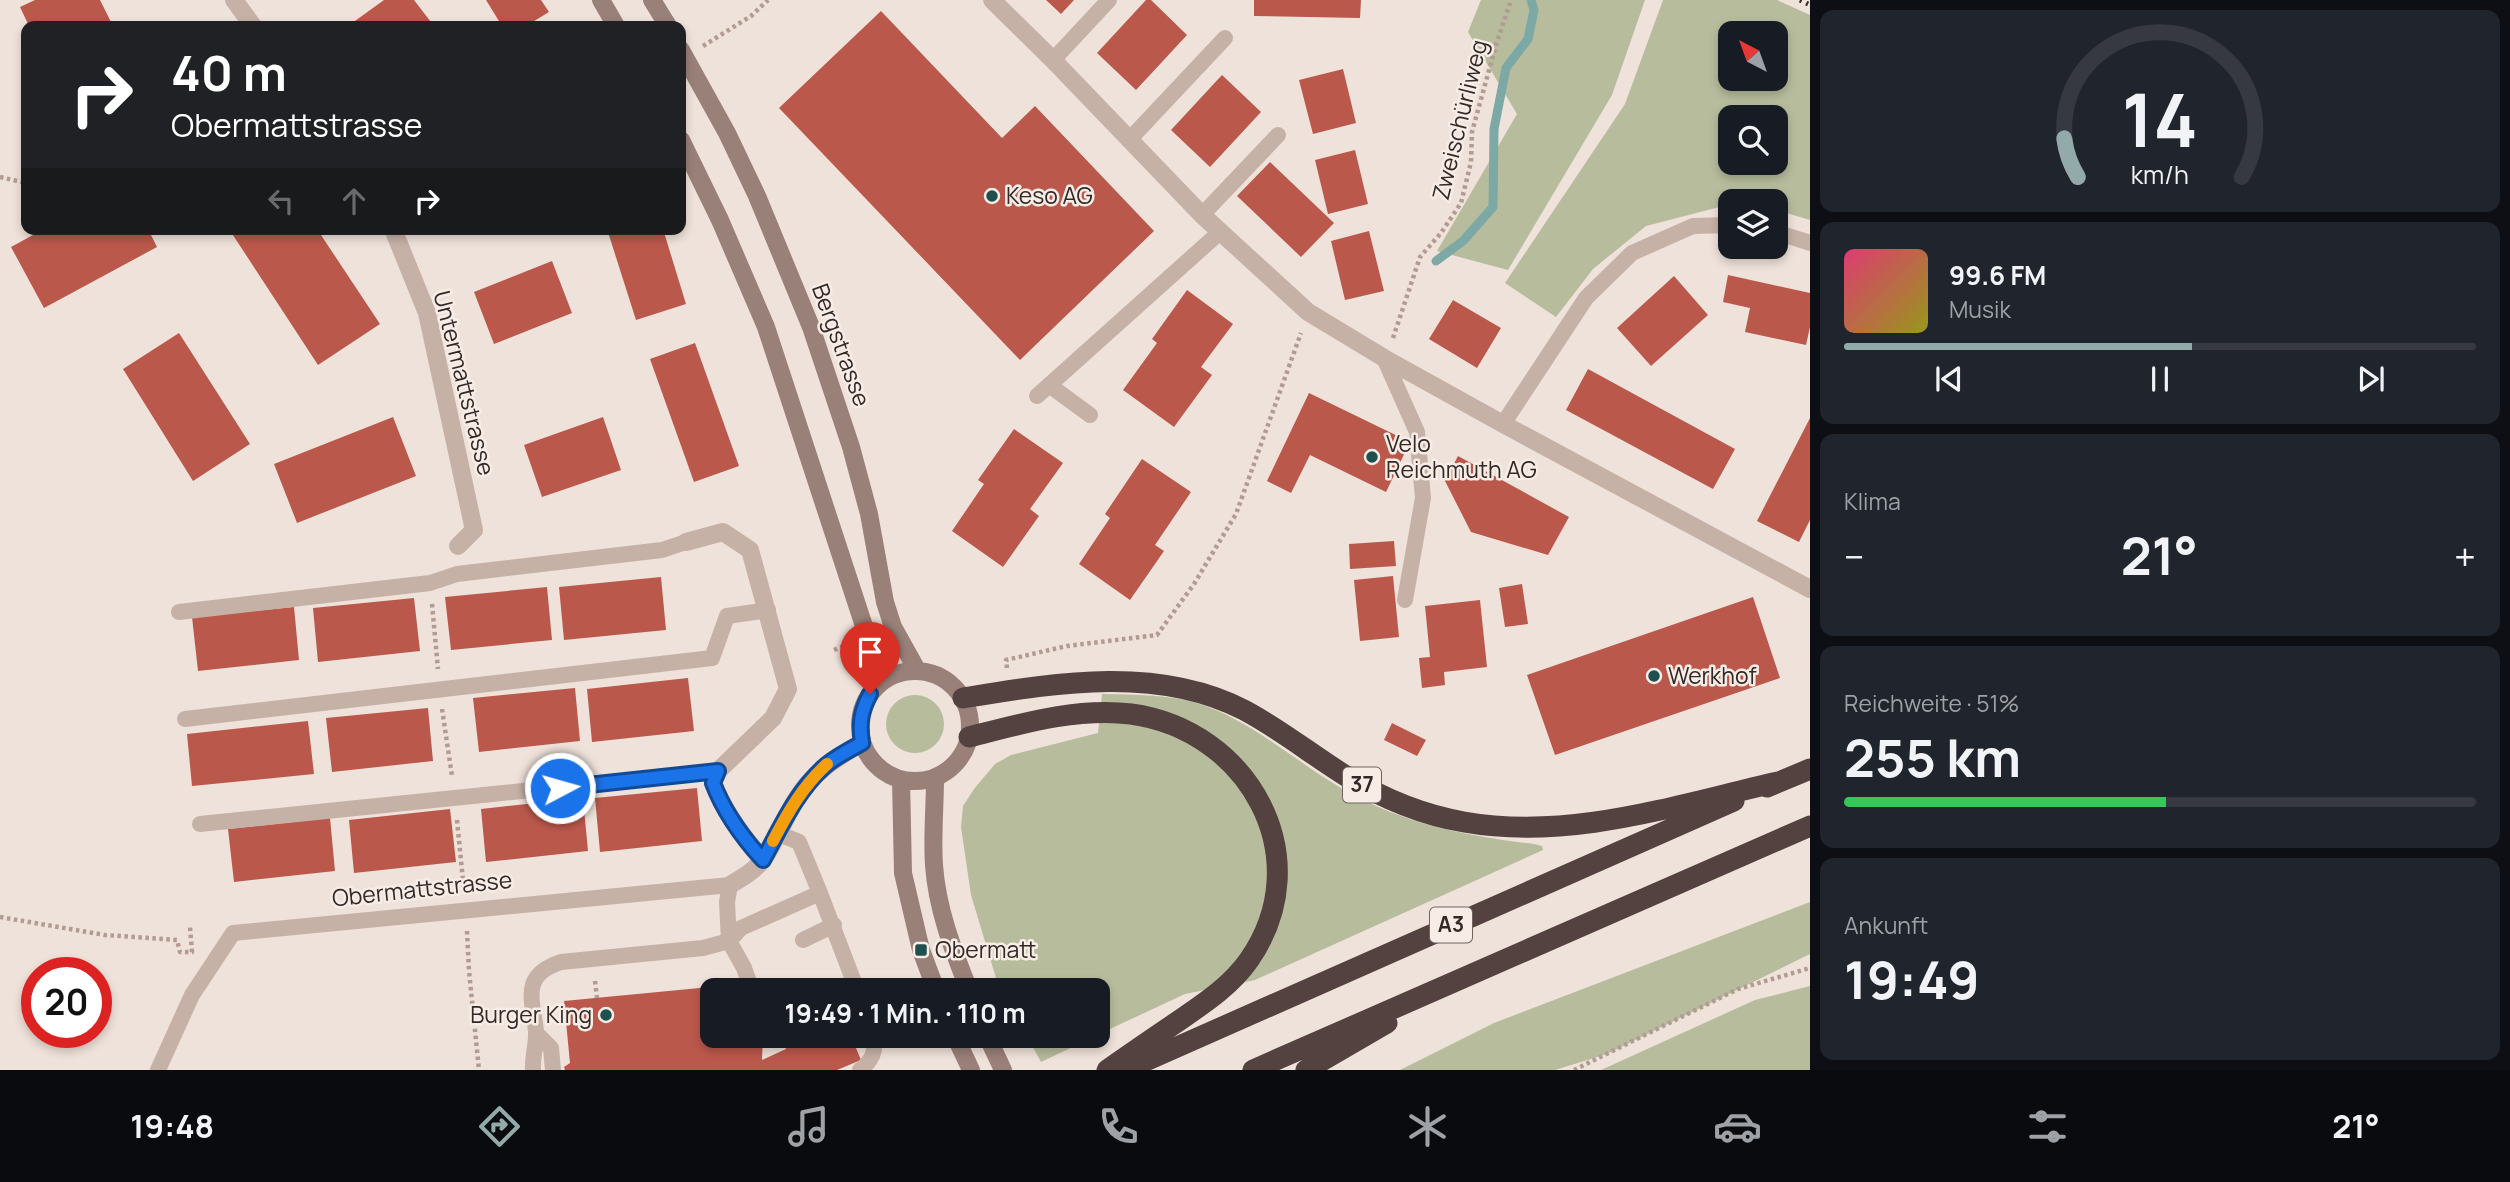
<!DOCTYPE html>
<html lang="de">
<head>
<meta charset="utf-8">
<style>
	body { margin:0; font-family:Manrope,sans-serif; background:#20242c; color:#f1f3f6; height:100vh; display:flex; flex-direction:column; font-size:26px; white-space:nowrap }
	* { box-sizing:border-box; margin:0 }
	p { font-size:23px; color:#9ea1a6 }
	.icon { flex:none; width:38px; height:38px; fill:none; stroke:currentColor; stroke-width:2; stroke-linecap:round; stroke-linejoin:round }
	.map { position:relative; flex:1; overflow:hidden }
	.panel { display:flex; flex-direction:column; gap:10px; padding:10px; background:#0d0f14; width:700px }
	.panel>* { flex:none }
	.banner { position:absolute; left:21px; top:21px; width:665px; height:214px; border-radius:14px; box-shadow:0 4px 10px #0003; background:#202124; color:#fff; overflow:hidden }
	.needle { width:46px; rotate:319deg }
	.controls { position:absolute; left:1718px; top:21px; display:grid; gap:14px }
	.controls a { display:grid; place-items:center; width:70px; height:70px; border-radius:14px; background:#171b24; box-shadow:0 4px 10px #0003; font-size:35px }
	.speed { position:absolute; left:21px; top:957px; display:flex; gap:14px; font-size:35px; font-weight:700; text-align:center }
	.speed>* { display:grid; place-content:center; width:91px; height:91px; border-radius:50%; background:#171b24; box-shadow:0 4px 10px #0003; line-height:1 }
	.speed .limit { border:10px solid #d22; background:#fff; color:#111 }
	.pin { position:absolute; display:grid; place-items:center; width:60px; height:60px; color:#fff; margin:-72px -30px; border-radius:50% 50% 50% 0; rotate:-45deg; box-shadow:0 0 7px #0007 }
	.pin .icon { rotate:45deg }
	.me { position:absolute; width:77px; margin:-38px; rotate:84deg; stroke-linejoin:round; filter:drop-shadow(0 0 5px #0008) }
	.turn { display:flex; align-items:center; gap:24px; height:147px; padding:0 35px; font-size:32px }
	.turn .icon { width:91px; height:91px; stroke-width:2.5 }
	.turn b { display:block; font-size:49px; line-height:60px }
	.lanes { display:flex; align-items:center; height:66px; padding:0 35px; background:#0003; justify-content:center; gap:35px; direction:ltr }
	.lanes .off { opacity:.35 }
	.big { font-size:52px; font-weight:700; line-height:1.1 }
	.panel .tile { flex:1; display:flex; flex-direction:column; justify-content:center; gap:10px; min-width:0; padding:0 24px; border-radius:14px; background:#20242c }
	.panel .dial { align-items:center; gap:0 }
	.dial svg { height:182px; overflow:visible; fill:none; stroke:#363941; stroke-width:7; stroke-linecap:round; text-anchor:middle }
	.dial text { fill:#f1f3f6; stroke:none }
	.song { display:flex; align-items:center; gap:21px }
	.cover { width:84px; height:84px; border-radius:10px; background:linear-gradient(135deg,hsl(340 70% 55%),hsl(60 70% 35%)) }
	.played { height:7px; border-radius:4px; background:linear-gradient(90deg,#93aaaa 55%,#363941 55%) }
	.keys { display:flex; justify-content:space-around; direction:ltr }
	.heat { display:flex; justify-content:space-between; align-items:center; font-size:38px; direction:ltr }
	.charge { height:10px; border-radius:5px; background:linear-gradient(90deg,#34c759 51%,#363941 0) }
	.trip { position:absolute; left:700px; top:978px; width:410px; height:70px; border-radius:14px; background:#171b24; box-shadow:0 4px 10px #0003; font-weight:700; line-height:70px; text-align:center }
	.menu { display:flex; height:112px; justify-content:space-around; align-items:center; background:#090b0e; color:#9ea1a6 }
	.menu .icon { width:49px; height:49px }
	.menu .active { color:#93aaaa }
	.menu b { font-size:32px; color:#f1f3f6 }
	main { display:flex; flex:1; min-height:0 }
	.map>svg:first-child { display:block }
</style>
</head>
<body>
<main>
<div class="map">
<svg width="1810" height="1070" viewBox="0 0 1810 1070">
	<rect width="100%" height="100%" fill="#efe2da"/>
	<path fill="#b6bc9c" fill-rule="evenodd" d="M 1481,0 L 1645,0 L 1612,95 L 1508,270 L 1437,251 L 1517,114 L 1468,32 Z
		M 1663,0 L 1777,0 L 1810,15 L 1810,220 L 1776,210 L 1776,201 L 1731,201 L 1731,204 L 1646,226 L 1593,269 L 1556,317 L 1505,283 L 1625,104 ZM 1776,33 L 1776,79 L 1731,79 L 1731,33 ZM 1776,117 L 1776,163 L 1731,163 L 1731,117 Z
		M 1102,694 C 1134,695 1166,694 1197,703 C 1257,722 1304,770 1359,798 C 1414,826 1474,837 1534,844 L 1542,846 L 1543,850 L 1255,980 L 1185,994 L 1097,1035 L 1097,990 L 1002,990 L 996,978 L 971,895 L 961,827 L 963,806 L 974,789 L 995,764 L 1011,755 L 1098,733 Z
		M886 724a29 29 0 1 1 58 0a29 29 0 1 1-58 0Z
		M 1810,902 L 1810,954 L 1607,1054 L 1555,1070 L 1400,1070 L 1494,1023 Z
		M 1810,986 L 1810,1070 L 1601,1070 L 1755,1000 Z
		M 1027,1036 L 1096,1036 L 1041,1062 Z"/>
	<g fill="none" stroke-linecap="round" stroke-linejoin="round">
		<path stroke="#7ca9a5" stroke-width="9" d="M 1436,261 L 1463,241 L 1493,207 L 1494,129 L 1506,68 L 1528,39 L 1534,10 L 1531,0"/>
	</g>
	<path fill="#bb584c" d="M 35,0 L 100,0 L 113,26 L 29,26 L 20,7 Z
		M 384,0 L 414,0 L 434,26 L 348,26 Z
		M 486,0 L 541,0 L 549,12 L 526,26 L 502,26 Z
		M 1046,0 L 1074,0 L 1061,14 Z
		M 1146,0 L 1151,0 L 1187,35 L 1136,90 L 1097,53 Z
		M 1254,0 L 1361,0 L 1360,18 L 1254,16 Z
		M 881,11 L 1002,138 L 1035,106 L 1154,231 L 1020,360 L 779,108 Z
		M 1343,69 L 1356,123 L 1313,134 L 1299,80 Z
		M 1222,75 L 1261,112 L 1210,167 L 1171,130 Z
		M 1355,150 L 1368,204 L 1328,214 L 1315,160 Z
		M 1270,162 L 1334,223 L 1301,257 L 1237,196 Z
		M 44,229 L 148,229 L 157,247 L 44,308 L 11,247 Z
		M 229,229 L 317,229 L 380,324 L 318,365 Z
		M 607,229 L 663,229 L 686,304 L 636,320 Z
		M 1369,231 L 1384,291 L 1345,300 L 1331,241 Z
		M 552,261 L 572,313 L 494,344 L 474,292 Z
		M 1728,275 L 1810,293 L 1810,327 L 1806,345 L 1745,332 L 1750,308 L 1723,302 Z
		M 1674,276 L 1708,315 L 1651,366 L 1617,328 Z
		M 1187,290 L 1233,324 L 1201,367 L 1212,375 L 1174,427 L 1123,390 L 1157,343 L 1152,339 Z
		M 1453,300 L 1501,328 L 1477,368 L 1429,339 Z
		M 179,333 L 250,444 L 193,481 L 123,369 Z
		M 695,343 L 739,466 L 694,482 L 650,359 Z
		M 1588,369 L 1735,449 L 1713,489 L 1566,410 Z
		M 1309,393 L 1410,442 L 1386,492 L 1310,455 L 1291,493 L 1267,481 Z
		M 393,417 L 416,476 L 297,523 L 274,464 Z
		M 603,417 L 621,470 L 542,497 L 524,445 Z
		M 1810,418 L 1810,520 L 1799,542 L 1757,521 Z
		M 1014,429 L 1063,463 L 1030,509 L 1039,516 L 1003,567 L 952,531 L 984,484 L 978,480 Z
		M 1458,456 L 1569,517 L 1548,555 L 1471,532 L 1445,481 Z
		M 1142,459 L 1191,492 L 1155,545 L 1164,551 L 1130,600 L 1079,564 L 1110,518 L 1105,514 Z
		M 1394,541 L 1396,566 L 1350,569 L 1349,544 Z
		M 1393,576 L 1399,637 L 1360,641 L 1354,580 Z
		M 661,577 L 666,630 L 564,640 L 559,587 Z
		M 1522,584 L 1528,624 L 1505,627 L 1499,588 Z
		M 547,587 L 552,640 L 451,650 L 445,597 Z
		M 1753,597 L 1780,678 L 1555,755 L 1527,675 Z
		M 414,598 L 420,651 L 318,662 L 313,608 Z
		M 1480,600 L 1487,667 L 1444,672 L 1445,685 L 1422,688 L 1419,658 L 1430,657 L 1425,606 Z
		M 294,607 L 299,660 L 198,671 L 192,617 Z
		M 688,678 L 694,731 L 592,742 L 587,689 Z
		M 575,688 L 580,741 L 479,752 L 473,698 Z
		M 428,708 L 433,761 L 332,772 L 326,718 Z
		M 308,721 L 314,774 L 192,786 L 187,734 Z
		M 1392,723 L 1426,740 L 1417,756 L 1384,740 Z
		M 697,788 L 702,841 L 600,852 L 595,798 Z
		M 583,798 L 588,851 L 486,862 L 481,809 Z
		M 450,809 L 456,862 L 354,873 L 349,820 Z
		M 330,818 L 335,871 L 234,882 L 228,829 Z
		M 731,985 L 735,990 L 712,990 L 712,1036 L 763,1036 L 762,1060 L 786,1049 L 781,1036 L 851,1036 L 861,1060 L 837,1070 L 565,1070 L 564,1067 L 570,1063 L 564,1001 Z"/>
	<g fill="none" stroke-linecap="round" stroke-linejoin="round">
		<path stroke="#b19b92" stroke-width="4.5" stroke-dasharray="3.5 3.5" stroke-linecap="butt" d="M 703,46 L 751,16 L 768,0
			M 0,177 L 26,183
			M 1393,338 L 1420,257 L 1441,233 L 1461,203 L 1471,162 L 1472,132 L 1496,45 L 1511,0
			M 432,604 L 438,669
			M 834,650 L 846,645
			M 1007,668 L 1006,660 L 1067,646 L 1157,635 L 1194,584 L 1236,514 L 1301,333
			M 442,709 L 452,776
			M 457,820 L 464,891
			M 0,917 L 105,935 L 177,940 L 180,952 L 192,952 L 190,927
			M 467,931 L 469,971 L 479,1070
			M 595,981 L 597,998
			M 1574,1070 L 1738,989 L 1810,968"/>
		<path stroke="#c6b1a7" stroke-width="16" d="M 1053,60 L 1109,0
			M 1129,140 L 1225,38
			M 1202,215 L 1278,135
			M 1776,232 L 1810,243
			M 1384,358 L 1417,432 L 1423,498 L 1405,600
			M 1049,385 L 1090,415
			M 1037,396 L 1220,232
			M 1503,424 L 1586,298 L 1632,253 L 1693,226 L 1731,225
			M 179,612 L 430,583 L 457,574 L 662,550 L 686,542
			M 185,719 L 712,658 L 727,616 L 768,610
			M 200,824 L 718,771
			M 820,893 L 857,990
			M 803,940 L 834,925
			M 536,1033 L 551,1048 L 553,1070
			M 158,1070 L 192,995 L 233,933 L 730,885 L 727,902 L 729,941 L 744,968 L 752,990
			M 533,1070 C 532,1057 537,1043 536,1031 C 532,998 521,975 561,962 L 703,948 L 729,941 L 741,928 L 820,893 L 799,842 L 777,833
			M 860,1070 C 872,1061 877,1051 873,1036"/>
		<path stroke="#c6b1a7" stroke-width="18" d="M 234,0 L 253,26
			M 992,0 L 1053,60 L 1202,215 L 1308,312 L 1384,358 L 1503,424 L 1810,589
			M 393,229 L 427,313 L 474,530 L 458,546
			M 686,542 L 723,532 L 750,550 L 788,689 L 773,718 L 718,771 L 713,783 C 724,812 743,837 763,860
			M 730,885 C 742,878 756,870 764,858 C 781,834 789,804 809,782 C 824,765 843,755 862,742"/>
		<path stroke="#998079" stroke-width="18" d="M 601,0 L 616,26
			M 652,0 L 668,26
			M 681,50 L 727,133 L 757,196 L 811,327 L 851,447 L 869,514 L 885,602 L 893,627 L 917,670
			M 681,140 L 720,220 L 766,327 L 882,681
			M860 726a55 55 0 1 1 110 0a55 55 0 1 1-110 0Z
			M 935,778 C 935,807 932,837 934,865 C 937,909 953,950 969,990
			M 901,780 L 903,873 L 921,950 L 936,990
			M 955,1036 L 971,1070
			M 987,1036 L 1003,1070"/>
		<path stroke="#53423f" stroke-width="21" d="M 963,698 C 1055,683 1157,665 1244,710 C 1280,729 1312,755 1346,776 C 1382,798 1423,815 1464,822 C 1569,841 1676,805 1778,782
			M 969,737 C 1020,724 1078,707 1131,714 C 1249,730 1320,858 1249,960 C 1230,987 1203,1004 1177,1022 C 1153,1038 1130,1054 1107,1070
			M 1767,787 L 1810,769
			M 1125,1070 L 1734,801
			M 1253,1070 L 1810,826
			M 1306,1070 L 1387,1023"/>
		<path stroke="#332927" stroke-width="5" stroke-dasharray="2 5" stroke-linecap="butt" d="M 1800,0 L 1810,5"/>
	</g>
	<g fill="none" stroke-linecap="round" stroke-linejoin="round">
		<defs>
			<path id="route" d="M 560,788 L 718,771 L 713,783 C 724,812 742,837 763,860 C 781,827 796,792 824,767 C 835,757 849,750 862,743 C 859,723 861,711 870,694"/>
		</defs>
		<use href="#route" stroke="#114b97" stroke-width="18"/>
		<use href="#route" stroke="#1a73e8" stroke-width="12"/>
		<path stroke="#f59e0b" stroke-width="12" d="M 773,841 C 788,812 803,786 827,764"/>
	</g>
	<g fill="#20504d" stroke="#f7ede6" stroke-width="2.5">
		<circle cx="992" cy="196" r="7"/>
		<circle cx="1372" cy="457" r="7"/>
		<circle cx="1654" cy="676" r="7"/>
		<rect x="914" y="943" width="14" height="14" rx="3.5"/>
		<circle cx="606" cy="1015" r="7"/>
	</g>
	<g text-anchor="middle" stroke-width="5" stroke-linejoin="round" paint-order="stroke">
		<g fill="#f7ede6" stroke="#6e6460" stroke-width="2">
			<rect x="1343" y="767.5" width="38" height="35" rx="5"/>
			<rect x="1430" y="907.5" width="42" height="35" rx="5"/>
		</g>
		<g font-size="21" font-weight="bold" fill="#332927">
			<text x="1362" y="792">37</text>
			<text x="1451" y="932">A3</text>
		</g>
		<g font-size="23" fill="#332927" stroke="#f7ede6">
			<text transform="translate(1460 120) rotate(-76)" y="8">Zweischürliweg</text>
			<text transform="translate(841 345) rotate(70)" y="8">Bergstrasse</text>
			<text transform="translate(464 383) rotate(76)" y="8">Untermattstrasse</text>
			<text transform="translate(422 889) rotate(-6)" y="8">Obermattstrasse</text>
		</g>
		<g font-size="23" fill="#332927" stroke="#f7ede6" text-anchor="start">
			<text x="1006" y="204">Keso AG</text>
			<text x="1386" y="452">Velo<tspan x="1386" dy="26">Reichmuth AG</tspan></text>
			<text x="1668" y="684">Werkhof</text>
			<text x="935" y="958">Obermatt</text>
			<text x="592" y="1023" text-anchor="end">Burger King</text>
		</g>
	</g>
</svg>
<div class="controls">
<a><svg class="needle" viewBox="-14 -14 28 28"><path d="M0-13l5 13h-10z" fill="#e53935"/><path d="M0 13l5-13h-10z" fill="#9ea1a6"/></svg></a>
<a><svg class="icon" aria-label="search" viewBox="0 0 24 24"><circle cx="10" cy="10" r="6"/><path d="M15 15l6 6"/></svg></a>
<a><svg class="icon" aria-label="layers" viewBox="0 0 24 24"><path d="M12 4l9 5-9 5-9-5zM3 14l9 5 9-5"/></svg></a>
</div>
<div class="speed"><div class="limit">20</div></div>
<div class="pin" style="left:870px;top:694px;background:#d93025"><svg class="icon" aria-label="arrive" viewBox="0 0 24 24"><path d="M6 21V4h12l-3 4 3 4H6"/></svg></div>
<svg class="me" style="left:560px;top:788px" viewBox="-20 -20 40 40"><circle r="17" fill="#1a73e8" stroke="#fff" stroke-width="3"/><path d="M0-11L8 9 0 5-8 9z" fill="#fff"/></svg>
<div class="trip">19:49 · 1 Min. · 110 m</div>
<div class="banner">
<div class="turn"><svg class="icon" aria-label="right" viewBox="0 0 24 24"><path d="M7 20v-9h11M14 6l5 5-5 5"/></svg><div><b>40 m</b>Obermattstrasse</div></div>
<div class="lanes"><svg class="icon off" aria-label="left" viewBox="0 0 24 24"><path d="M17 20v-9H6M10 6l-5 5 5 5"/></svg><svg class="icon off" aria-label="ahead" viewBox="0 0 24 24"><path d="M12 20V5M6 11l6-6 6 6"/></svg><svg class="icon" aria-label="right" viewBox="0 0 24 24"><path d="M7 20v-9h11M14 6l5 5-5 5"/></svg></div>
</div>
</div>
<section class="panel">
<div class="tile dial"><svg viewBox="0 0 100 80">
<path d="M14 69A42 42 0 1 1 86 69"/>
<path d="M14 69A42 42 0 0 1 8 52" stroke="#93aaaa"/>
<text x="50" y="56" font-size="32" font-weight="700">14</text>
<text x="50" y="72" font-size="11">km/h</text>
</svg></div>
<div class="tile">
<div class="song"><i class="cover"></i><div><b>99.6 FM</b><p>Musik</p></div></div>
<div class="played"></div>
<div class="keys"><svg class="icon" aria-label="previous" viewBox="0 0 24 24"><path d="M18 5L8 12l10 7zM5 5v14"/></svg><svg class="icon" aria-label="pause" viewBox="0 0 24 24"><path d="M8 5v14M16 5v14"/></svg><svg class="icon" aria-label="next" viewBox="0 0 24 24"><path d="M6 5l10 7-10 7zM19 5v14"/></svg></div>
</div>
<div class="tile"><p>Klima</p>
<div class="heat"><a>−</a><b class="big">21°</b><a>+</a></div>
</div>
<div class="tile"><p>Reichweite · 51%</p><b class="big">255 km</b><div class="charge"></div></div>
<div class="tile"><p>Ankunft</p><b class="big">19:49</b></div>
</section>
</main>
<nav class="menu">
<b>19:48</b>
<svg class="icon active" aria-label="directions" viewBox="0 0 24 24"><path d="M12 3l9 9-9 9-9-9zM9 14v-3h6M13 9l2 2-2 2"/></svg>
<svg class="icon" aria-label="music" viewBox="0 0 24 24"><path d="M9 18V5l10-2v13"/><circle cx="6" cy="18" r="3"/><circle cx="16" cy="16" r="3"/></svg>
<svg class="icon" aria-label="phone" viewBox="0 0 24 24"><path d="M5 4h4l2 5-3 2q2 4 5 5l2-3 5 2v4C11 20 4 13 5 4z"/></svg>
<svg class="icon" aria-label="climate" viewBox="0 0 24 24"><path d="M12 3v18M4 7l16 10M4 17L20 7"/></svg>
<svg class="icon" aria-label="car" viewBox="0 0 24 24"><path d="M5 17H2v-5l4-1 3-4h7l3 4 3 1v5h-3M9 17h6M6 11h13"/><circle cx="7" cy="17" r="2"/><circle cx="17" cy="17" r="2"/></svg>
<svg class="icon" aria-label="filters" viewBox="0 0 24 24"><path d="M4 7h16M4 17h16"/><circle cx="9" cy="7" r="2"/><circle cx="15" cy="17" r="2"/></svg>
<b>21°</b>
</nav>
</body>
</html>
